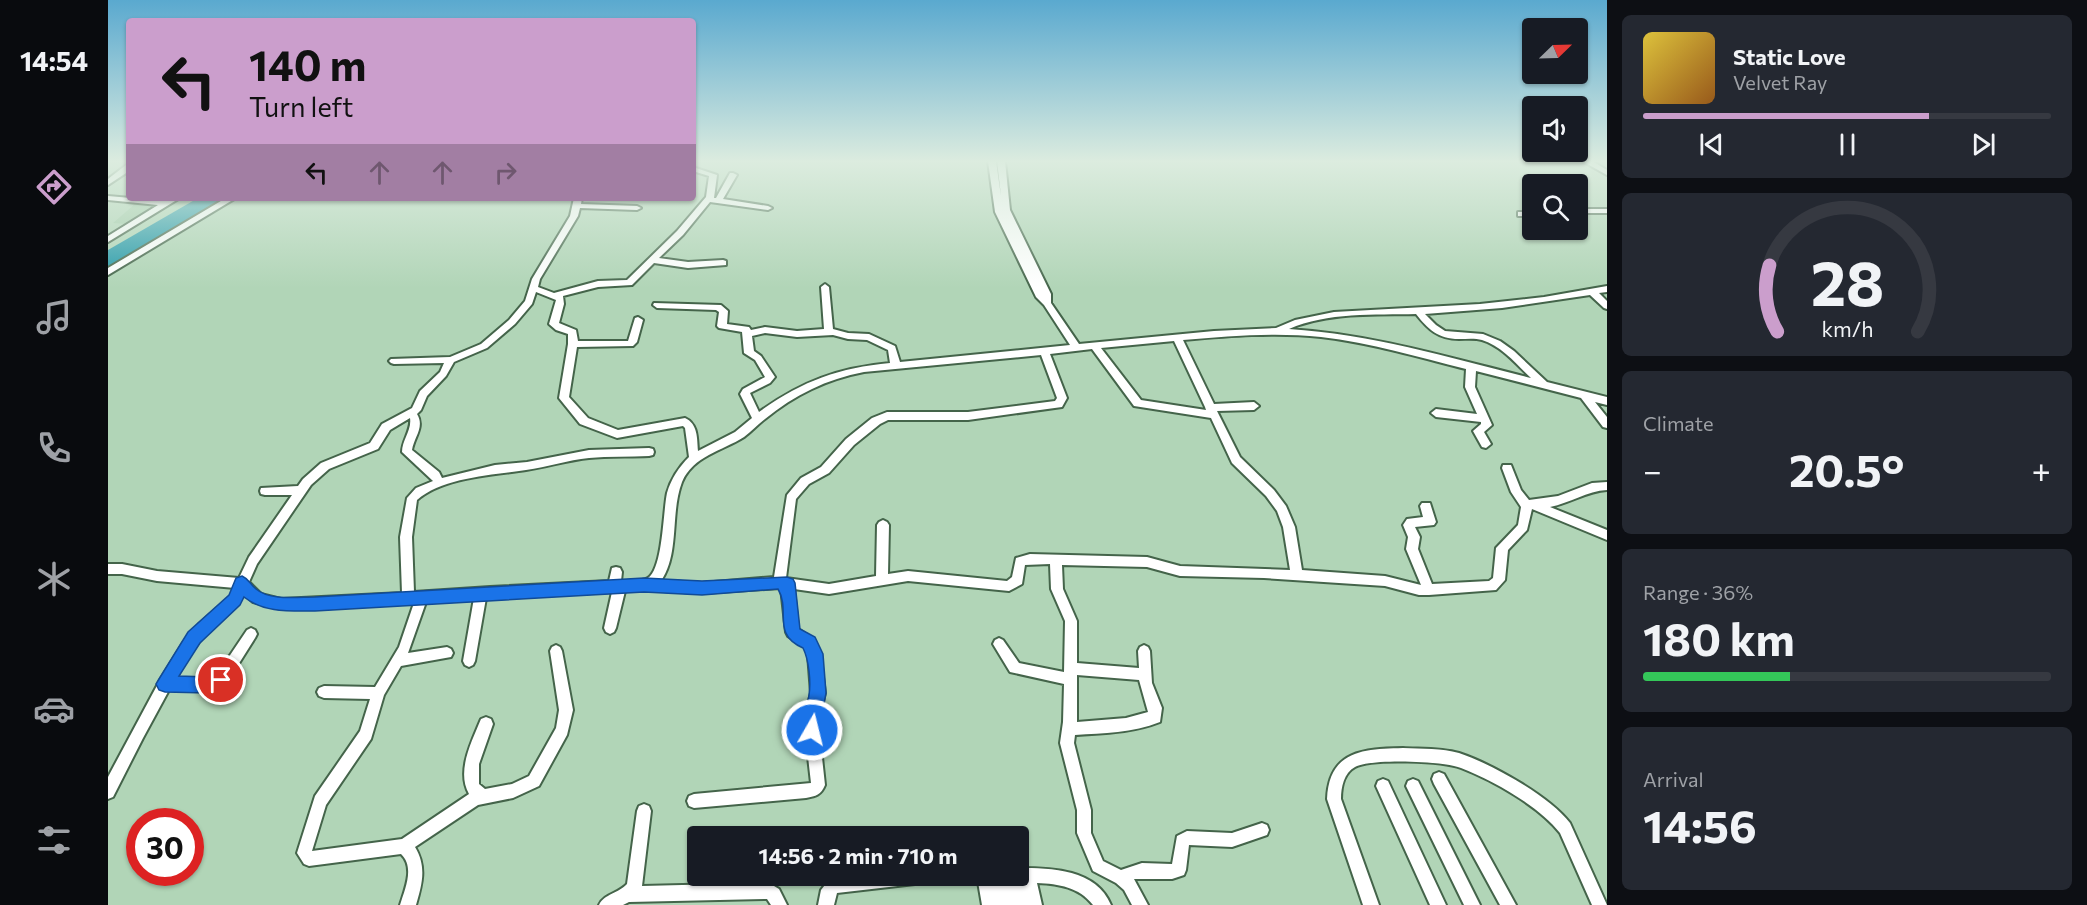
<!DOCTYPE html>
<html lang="en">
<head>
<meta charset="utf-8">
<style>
	body { margin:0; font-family:Commissioner,sans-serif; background:#242831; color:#f1f3f6; height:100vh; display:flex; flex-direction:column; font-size:22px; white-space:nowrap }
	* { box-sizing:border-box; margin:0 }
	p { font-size:20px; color:#9ea1a6 }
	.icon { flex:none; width:33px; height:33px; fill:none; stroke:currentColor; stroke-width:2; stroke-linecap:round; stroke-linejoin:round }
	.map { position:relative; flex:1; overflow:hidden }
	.side { display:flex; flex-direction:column; gap:15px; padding:15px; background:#0d0f14; width:480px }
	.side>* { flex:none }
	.top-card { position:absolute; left:18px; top:18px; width:570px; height:183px; border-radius:6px; box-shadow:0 2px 4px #0004; background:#cb9ecc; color:#111; overflow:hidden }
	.needle { width:39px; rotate:67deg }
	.tools { position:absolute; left:1414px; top:18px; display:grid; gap:12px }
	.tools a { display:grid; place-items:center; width:66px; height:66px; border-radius:6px; background:#171b24; box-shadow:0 2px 4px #0004; font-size:30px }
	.speed { position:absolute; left:18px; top:808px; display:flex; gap:12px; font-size:30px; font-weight:700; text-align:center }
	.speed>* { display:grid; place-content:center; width:78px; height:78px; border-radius:50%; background:#171b24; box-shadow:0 2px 4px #0004; line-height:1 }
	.speed .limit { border:9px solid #d22; background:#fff; color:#111 }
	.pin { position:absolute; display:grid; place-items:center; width:51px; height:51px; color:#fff; margin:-26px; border:3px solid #fff; border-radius:50%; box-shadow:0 2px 6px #0007 }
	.me { position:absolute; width:66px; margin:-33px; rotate:8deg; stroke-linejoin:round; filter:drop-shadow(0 0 4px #0008) }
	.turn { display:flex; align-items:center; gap:21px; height:126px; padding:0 24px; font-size:27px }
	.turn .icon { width:78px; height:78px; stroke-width:2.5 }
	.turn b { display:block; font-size:42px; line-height:51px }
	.lanes { display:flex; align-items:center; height:57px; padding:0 24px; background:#0003; justify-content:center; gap:30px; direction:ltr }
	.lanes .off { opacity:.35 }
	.big { font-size:45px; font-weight:700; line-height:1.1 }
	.side .card { flex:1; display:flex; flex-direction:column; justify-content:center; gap:9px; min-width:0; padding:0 21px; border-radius:9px; background:#242831 }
	.side .dial { align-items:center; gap:0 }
	.dial svg { height:156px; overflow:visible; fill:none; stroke:#363941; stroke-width:7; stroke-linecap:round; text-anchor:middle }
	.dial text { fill:#f1f3f6; stroke:none }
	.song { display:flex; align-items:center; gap:18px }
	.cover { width:72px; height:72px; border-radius:9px; background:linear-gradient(135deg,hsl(50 70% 55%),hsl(30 70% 35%)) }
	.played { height:6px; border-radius:3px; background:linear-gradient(90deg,#cb9ecc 70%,#363941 70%) }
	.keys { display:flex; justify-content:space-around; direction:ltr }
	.heat { display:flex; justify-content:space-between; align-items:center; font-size:33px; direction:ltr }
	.charge { height:9px; border-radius:4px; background:linear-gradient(90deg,#34c759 36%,#363941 0) }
	.trip { position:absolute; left:579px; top:826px; width:342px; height:60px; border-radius:6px; background:#171b24; box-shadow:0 2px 4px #0004; font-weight:700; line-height:60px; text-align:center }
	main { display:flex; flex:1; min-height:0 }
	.tabs { display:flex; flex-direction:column; width:108px; justify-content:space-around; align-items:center; background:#090b0e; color:#9ea1a6 }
	.tabs .icon { width:42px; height:42px }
	.tabs .selected { color:#cb9ecc }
	.tabs b { font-size:27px; color:#f1f3f6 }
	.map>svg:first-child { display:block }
</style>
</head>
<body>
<main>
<nav class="tabs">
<b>14:54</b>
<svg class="icon selected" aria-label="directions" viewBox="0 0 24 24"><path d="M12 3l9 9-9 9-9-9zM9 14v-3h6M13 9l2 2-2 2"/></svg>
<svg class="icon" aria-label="music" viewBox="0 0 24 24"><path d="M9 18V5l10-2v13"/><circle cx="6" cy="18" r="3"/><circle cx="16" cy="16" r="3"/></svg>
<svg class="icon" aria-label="phone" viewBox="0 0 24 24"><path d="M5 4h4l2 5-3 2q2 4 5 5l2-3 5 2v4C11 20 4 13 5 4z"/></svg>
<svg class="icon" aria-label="climate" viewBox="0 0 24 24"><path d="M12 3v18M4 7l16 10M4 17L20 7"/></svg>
<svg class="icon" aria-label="car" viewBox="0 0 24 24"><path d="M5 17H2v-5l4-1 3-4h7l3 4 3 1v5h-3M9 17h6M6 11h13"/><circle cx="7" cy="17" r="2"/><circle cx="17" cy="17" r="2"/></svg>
<svg class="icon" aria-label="filters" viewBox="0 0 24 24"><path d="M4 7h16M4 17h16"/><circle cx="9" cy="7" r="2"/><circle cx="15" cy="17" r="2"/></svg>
</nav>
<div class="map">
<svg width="1499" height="905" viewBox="0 0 1499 905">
	<rect width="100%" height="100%" fill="#b1d5b7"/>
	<path fill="#a1cba8" d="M 27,204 L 46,206 L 18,224 L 5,223 Z"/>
	<path fill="#2599a9" d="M 90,198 L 124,198 L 0,272 L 0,250 Z"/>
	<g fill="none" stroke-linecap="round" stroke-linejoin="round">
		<defs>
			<path id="minor" d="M 880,161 L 888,161 L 893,196 L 889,161 L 897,161 L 902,210 L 943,294 L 943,303 L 971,344 L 1106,331 L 1168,328 L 1187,320 L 1226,312 L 1372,304 L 1436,297 L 1499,286 L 1499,292 L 1491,293 L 1499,301 L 1499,309 L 1496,308 L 1482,295 L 1394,308 L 1317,314 L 1328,325 L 1337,331 L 1375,334 L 1392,341 L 1406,351 L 1439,382 L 1499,397 L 1499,405 L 1487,402 L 1499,417 L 1499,428 L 1495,427 L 1473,398 L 1368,371 L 1367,387 L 1384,425 L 1376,432 L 1383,444 L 1378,448 L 1374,447 L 1365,431 L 1373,424 L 1373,422 L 1328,417 L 1323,413 L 1328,409 L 1369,414 L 1357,387 L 1358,369 C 1310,357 1263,343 1213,337 C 1167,332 1121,336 1075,340 L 1106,404 L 1146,402 L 1151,406 L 1146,410 L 1109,411 L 1132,457 L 1166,490 L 1178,506 L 1187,527 L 1194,570 L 1277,576 L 1313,585 L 1298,549 L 1300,537 L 1295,525 L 1299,519 L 1315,517 L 1312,506 L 1314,503 L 1322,503 L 1328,522 L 1326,525 L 1307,527 L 1312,537 L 1310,549 L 1324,584 L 1381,581 L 1385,578 L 1388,548 L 1410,525 L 1413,507 L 1403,492 L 1394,468 L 1395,465 L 1403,465 L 1413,490 L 1421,500 L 1450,496 L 1484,483 L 1499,482 L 1499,490 C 1479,491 1462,503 1442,507 L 1499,530 L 1499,540 L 1424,509 L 1419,530 L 1400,550 L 1397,580 L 1388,590 L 1321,595 L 1311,595 L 1277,586 L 1156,578 L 1072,576 L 1039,567 L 954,565 L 955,589 L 969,621 L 969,663 L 1031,668 L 1030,651 L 1032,647 L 1036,645 L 1040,647 L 1042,651 L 1044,683 L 1054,708 L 1052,722 C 1024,733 996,733 967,735 L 966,743 L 983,810 L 983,833 L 995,861 L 1013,870 L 1034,863 L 1064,864 L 1069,836 L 1079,831 L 1124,833 L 1154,823 L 1159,825 L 1161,830 L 1159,835 L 1124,847 L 1081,845 L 1078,870 L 1076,875 L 1064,879 L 1026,879 L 1040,905 L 1024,905 L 1016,890 L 1008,883 L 985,871 L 969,833 L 969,810 L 952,743 L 955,722 L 956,684 L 902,672 L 885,644 L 887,640 L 891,638 L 895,640 L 911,663 L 956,672 L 957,621 L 943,589 L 942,564 L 917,565 L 914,584 L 901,591 L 800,581 L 721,594 L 686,589 L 690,629 L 705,639 L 712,654 L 717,693 L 712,713 L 711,730 L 717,785 C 713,795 708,796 698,798 L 586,808 L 581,806 L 579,801 L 581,796 L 586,794 L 703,783 L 697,730 L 698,713 L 703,693 L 700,654 L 697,647 L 680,636 L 678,632 L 673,588 L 594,593 L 538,590 L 517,591 L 508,628 L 506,632 L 502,634 L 498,632 L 496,628 L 504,592 L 378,598 L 367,661 L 365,665 L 361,667 L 357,665 L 355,661 L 366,598 L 318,602 L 300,653 L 339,647 L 343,649 L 345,653 L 343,657 L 293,666 L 276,695 L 263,739 L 218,805 L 204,851 L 294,839 L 361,794 C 348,771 364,741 373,719 L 378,717 L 383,719 L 385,724 L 371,764 L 371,784 L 377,789 L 404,784 L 421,776 L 448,728 L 451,710 L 442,651 L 444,647 L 448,645 L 452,647 L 454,651 L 465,710 L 459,735 L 431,786 L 405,798 L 370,805 L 307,847 C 319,867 314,884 308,905 L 292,905 C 297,889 307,867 293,854 L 201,866 L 196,864 L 189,853 L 207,796 L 252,731 L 262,699 L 216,698 L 211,696 L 209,692 L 211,688 L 216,686 L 267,687 L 291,647 L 306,603 L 173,609 L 145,602 L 136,593 C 129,610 113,618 101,631 C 87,644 78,661 68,678 L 105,678 L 108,676 L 139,630 L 143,628 L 147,630 L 149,634 L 147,638 L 118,684 L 112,688 L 107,690 L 61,690 L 35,738 L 5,797 L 0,799 L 0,777 L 52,680 L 75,643 L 91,624 L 123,596 L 127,588 L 49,581 L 14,574 L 0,574 L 0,564 L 14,564 L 49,571 L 131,578 L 141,557 L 184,495 L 157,495 L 153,494 L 152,491 L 153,488 L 190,486 L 195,479 L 213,463 L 262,443 L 274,424 L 304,408 L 312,391 L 332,372 L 336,363 L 286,364 L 283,363 L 281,361 L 283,359 L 342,357 L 373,344 L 401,320 L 417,301 L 424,279 L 462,216 L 466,198 L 474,198 L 473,204 L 529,206 L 533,208 L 529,210 L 472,208 L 470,216 L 432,279 L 430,287 L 446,293 L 490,281 L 519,280 L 569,231 L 598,197 L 601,176 L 585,171 L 585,167 L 609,175 L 606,198 L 608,198 L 622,173 L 625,173 L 629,175 L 615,199 L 660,206 L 664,208 L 660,210 L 602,202 L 575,235 L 551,258 L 580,262 L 615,260 L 618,261 L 618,265 L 580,268 L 546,263 L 524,285 L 490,287 L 455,296 L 456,304 L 451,323 L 468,330 L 470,341 L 520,341 L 527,318 L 530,317 L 535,320 L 529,342 L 525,346 L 469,347 L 461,397 L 480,418 L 510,430 L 577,418 C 590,424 589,438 590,451 L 627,432 L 644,418 L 632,394 L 635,389 L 657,377 L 647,360 L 636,353 L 634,332 L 611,328 L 609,326 L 611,312 L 608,310 L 549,308 L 545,305 L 546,303 L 613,305 L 620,311 L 619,324 L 641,327 L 643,330 L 657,327 L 689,331 L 716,329 L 713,287 L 717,284 L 721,287 L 725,329 L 740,333 L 761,334 L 787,346 L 792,362 L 962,345 L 936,305 L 928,297 L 887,212 ZM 428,292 L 448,300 L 441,324 L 448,330 L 460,334 L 460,344 L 451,398 L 472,424 L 509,438 L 575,426 L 577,428 L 581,457 C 571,467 563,479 559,493 C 555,512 555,568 540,578 C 534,582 521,581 513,581 L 514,572 L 512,568 L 508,567 L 504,568 L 501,581 L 382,587 L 306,592 L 304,537 L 309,500 C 335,477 385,475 418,470 C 439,467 460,460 481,458 C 501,456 521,457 541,456 L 545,455 L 546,452 L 545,449 L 541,448 L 481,450 L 419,462 L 387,465 L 334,478 L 331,472 L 304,450 C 306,437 317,427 309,414 L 313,410 L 319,396 L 338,376 L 346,362 L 379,348 L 407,324 L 424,304 ZM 1308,314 C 1320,329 1330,339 1351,339 C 1359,339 1367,338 1374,340 C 1394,346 1409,365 1423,378 C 1343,358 1263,334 1181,329 C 1219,312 1267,315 1308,314 ZM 657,333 L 689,337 L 725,335 L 740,339 L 759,340 L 780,350 L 782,363 C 730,368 694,381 651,412 L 642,393 L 662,383 L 667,377 L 653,356 L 646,351 L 644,336 ZM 1066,341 L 1097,407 L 1098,410 L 1033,400 L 993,348 ZM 984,349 L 1026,406 L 1103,418 L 1124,463 L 1158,496 L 1169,511 L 1175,527 L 1182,570 L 1072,566 L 1039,557 L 922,554 L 908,558 L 904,577 L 899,581 L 800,571 L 780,574 L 781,525 L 779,522 L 775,520 L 771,522 L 769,525 L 768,576 L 721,584 L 678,578 L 688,499 L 701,484 L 721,473 L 746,445 L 772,424 L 780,420 L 860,420 L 954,407 L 959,398 L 942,354 ZM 933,355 L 949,398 L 947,401 L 860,412 L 779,412 L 764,418 L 738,439 L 713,467 L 693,478 L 679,495 L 666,577 L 594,583 L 553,581 C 572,553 562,513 574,482 C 585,456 614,451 636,437 C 643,432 649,425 657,419 C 686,395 719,379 756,372 ZM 302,418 C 304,430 294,440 294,452 L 325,481 L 308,488 L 299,498 L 292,537 L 294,593 L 173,599 L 153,594 L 141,582 L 149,564 L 203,485 L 221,469 L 270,449 L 282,430 ZM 969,675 L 1031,680 L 1040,712 L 1018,718 L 969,722 Z
				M 1474,161 L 1484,161 L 1499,170 L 1499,175 Z
				M 18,165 L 21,165 L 21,171 L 0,185 L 0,179 Z
				M 0,196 L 57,201 L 63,198 L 72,198 L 0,242 L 0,236 L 50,205 L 0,200 Z
				M 118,198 L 128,198 L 0,275 L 0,268 Z
				M 1470,209 L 1499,209 L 1499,213 L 1470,213 Z
				M 1410,212 L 1425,212 L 1425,216 L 1410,216 Z
				M 1295,748 C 1314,749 1334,748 1351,753 C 1384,764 1441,796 1462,823 L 1499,905 L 1484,905 L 1452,833 C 1431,806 1384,780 1353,768 C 1335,761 1264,758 1247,767 C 1236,773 1233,787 1233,799 L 1271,905 L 1255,905 L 1219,799 C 1221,750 1256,749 1295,748 Z
				M 1331,772 L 1336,774 L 1408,905 L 1392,905 L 1326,784 L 1324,779 L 1326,774 Z
				M 1275,779 L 1280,781 L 1338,905 L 1322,905 L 1268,786 L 1270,781 Z
				M 1305,779 L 1310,781 L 1372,905 L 1356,905 L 1298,786 L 1300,781 Z
				M 536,804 L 541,806 L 543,811 L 534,886 L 661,883 L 671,889 L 679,905 L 663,905 L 659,899 L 521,902 L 515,905 L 491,905 C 496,894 511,893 519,884 L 529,811 L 531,806 Z
				M 910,868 C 944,868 988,869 1003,905 L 985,905 C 971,887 951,884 929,883 L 934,905 L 918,905 L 914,883 L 905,880 L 903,876 L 910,876 Z
				M 745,876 L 815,876 L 812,881 L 807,884 L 729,893 L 726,905 L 710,905 L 713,890 L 720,881 Z
				M 869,876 L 885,876 L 890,905 L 874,905 Z"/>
			<path id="major" d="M 910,869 L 915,876 L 921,905 L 883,905 L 880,876 L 910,876 Z"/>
		</defs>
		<use href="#minor" stroke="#44644a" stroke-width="4"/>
		<use href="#major" stroke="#44644a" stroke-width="2"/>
		<use href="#minor" fill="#fff" fill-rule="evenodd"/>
		<use href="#major" fill="#fff" fill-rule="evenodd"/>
	</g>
	<linearGradient id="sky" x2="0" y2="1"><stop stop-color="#5aa9cf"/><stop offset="0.56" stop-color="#dcecdf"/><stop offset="1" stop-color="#dcecdf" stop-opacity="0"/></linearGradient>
	<rect width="1499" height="288" fill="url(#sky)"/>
	<path fill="#1a73e8" stroke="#114b97" stroke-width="1.5" d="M 134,576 C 141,579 142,584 148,589 C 162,601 189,597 207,597 L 536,578 L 594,581 L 679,577 L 685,579 L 687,583 L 692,629 L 707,637 L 715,654 L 718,693 L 710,737 L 704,739 L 698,737 C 692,722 699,709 701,695 C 703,682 701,660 695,648 C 663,634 683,611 670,589 L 594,595 L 536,592 L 207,611 C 182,611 156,613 136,597 L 132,605 L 92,643 L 71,676 L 100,677 L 113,672 L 119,675 L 121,680 L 119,686 L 100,693 L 57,692 L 51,690 L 48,684 L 51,679 L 80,632 L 121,595 L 128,578 Z"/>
</svg>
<div class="tools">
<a><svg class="needle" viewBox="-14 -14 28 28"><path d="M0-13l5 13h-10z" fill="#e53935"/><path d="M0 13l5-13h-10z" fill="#9ea1a6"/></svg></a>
<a><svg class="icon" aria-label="sound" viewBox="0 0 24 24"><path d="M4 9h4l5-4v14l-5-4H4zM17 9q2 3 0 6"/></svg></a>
<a><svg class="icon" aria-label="search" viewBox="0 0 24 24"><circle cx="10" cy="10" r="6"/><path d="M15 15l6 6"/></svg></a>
</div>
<div class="speed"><div class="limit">30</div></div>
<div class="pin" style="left:113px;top:680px;background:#d93025"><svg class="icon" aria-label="arrive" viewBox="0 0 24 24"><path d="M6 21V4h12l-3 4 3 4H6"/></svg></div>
<svg class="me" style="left:704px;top:730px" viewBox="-20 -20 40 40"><circle r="17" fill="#1a73e8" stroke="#fff" stroke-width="3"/><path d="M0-11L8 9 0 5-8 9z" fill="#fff"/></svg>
<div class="trip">14:56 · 2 min · 710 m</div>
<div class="top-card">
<div class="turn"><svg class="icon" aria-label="left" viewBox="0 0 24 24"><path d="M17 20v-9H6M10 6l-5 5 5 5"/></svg><div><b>140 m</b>Turn left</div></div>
<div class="lanes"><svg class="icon" aria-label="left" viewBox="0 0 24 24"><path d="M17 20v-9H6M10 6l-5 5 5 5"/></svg><svg class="icon off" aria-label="ahead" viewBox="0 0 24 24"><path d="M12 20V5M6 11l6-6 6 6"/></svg><svg class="icon off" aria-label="ahead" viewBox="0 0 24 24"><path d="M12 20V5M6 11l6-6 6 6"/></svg><svg class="icon off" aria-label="right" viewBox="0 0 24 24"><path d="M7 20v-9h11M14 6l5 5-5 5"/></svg></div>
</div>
</div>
<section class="side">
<div class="card">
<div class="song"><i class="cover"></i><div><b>Static Love</b><p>Velvet Ray</p></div></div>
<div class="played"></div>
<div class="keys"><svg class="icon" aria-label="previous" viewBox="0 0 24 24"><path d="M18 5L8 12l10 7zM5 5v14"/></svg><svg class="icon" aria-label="pause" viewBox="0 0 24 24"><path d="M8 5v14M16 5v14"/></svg><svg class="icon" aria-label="next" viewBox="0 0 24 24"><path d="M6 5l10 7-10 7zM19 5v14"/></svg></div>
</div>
<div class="card dial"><svg viewBox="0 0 100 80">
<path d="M14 69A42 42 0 1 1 86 69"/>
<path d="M14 69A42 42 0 0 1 10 35" stroke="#cb9ecc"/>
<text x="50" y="56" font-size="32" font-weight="700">28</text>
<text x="50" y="72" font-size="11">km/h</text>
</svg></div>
<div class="card"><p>Climate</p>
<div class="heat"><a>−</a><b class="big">20.5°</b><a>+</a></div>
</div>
<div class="card"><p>Range · 36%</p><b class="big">180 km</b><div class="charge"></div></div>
<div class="card"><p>Arrival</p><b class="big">14:56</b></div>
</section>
</main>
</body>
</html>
